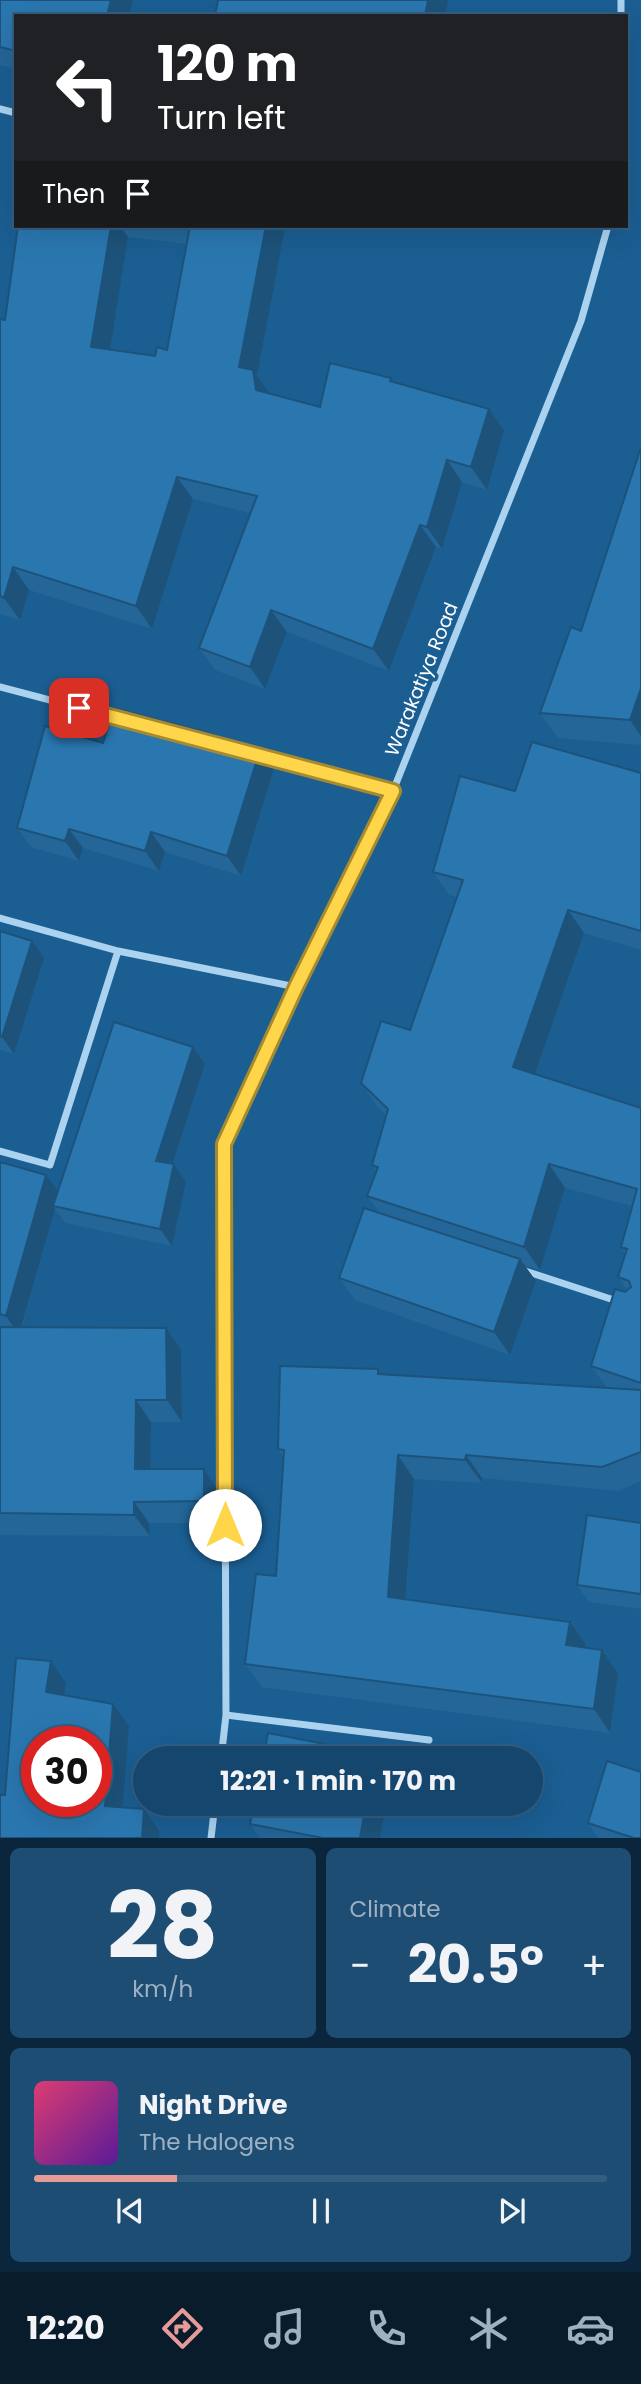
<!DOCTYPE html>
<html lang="en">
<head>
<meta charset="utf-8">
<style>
	body { margin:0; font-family:Poppins,sans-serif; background:#1d4d73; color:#f1f3f6; height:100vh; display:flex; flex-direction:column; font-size:26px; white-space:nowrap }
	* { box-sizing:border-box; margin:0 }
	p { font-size:23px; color:#9db1c2 }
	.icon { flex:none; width:38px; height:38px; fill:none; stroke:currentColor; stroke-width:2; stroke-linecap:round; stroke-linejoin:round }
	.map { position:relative; height:1838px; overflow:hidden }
	.details { display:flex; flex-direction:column; gap:10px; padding:10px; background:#0b263c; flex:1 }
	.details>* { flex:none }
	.hud { position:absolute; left:14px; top:14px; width:614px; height:214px; border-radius:0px; box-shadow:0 7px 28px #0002,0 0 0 2px #335e81; background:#202124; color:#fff; overflow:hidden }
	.speed { position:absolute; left:21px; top:1726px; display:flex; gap:14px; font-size:35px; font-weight:700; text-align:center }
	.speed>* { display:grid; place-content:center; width:91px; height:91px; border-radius:50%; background:#14466e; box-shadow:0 7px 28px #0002,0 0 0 2px #335e81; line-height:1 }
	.speed .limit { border:10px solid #d22; background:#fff; color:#111 }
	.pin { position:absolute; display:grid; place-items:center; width:60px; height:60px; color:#fff; margin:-30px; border-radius:14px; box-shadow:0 4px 10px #0006 }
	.me { position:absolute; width:77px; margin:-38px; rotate:0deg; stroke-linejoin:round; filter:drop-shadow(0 0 5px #0008) }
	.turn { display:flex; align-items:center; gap:24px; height:147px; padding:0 28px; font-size:32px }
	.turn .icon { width:91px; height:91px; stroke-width:2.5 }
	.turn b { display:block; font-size:49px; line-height:60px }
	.then { display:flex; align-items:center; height:66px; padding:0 28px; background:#0003; gap:14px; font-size:26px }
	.big { font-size:52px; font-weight:700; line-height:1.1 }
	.details .card { flex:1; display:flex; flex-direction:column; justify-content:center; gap:10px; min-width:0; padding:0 24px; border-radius:10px; background:#1d4d73 }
	.details .dial { align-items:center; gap:0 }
	.dial b { font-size:91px; line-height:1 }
	.song { display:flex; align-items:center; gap:21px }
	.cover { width:84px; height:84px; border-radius:10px; background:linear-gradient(135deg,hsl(340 70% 55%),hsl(270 70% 35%)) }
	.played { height:7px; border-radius:4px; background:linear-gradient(90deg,#e69b98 25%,#335e81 25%) }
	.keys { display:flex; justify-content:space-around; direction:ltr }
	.heat { display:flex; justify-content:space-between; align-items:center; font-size:38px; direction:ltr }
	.details .tiles { flex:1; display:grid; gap:10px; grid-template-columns:1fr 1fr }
	.card:last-child { grid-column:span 2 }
	.trip { position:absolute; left:133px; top:1746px; width:410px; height:70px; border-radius:35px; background:#14466e; box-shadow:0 7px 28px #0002,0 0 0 2px #335e81; font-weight:700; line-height:70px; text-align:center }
	.tabs { display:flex; height:112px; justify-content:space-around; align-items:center; background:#081c2c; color:#9db1c2 }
	.tabs .icon { width:49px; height:49px }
	.tabs .active { color:#e69b98 }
	.tabs b { font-size:32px; color:#f1f3f6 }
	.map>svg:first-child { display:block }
</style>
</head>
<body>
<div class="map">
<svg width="641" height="1838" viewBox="0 0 641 1838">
	<rect width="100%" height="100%" fill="#1b5e92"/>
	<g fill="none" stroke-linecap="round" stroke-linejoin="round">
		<path stroke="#abd2ef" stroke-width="7" d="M 621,0 L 621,16
			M 0,109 L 16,113
			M 0,687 L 118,718
			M 258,755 L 393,791
			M 0,918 L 118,951 L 296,987
			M 0,1151 L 50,1165 L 118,951
			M 522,1270 L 620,1302
			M 226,1715 L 429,1740
			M 221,1759 L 226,1715 L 224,1144 L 296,987 L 393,791 L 581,321 L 608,226
			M 211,1838 L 215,1804"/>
	</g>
	<path fill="#246697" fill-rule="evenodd" d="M 0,0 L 16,16 L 16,69 L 0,65 Z
		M 18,226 L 283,226 L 285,228 L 257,376 L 269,394 L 320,407 L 393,382 L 489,409 L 504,431 L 487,490 L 462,482 L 442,549 L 436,547 L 389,671 L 287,632 L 265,689 L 215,670 L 199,648 L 250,513 L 193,499 L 152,629 L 29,590 L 20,620 L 0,614 L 0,319 L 5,320 ZM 128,237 L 187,244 L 167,350 L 155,356 L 110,350 Z
		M 641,447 L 641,745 L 558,738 L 540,713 L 581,631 Z
		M 103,743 L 260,750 L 274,769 L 241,876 L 165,852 L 159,871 L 83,848 L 79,861 L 31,847 L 17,828 Z
		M 641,773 L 641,950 L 584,933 L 535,1074 L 641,1108 L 641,1481 L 618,1491 L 482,1478 L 482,1483 L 414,1479 L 406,1600 L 570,1622 L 586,1645 L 585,1648 L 602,1650 L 618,1673 L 610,1733 L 262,1687 L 245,1664 L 276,1576 L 284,1458 L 278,1449 L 381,1374 L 607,1388 L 591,1366 L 625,1292 L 627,1290 L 618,1277 L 625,1254 L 621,1247 L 632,1206 L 565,1188 L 540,1270 L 524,1265 L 536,1281 L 510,1355 L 355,1300 L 339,1278 L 380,1213 L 367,1196 L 376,1171 L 372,1165 L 386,1115 L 377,1106 L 361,1083 L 410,1030 L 457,897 L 449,895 L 433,872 L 515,791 Z
		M 0,931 L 32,941 L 44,958 L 14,1054 L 0,1050 Z
		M 205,1064 L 173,1164 L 186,1182 L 172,1246 L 65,1223 L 55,1209 L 22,1327 L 181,1350 L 182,1422 L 151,1422 L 150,1469 L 204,1469 L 219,1491 L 219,1523 L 149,1523 L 150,1536 L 0,1535 L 0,1162 L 58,1192 Z
		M 641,1523 L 641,1609 L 589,1602 L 577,1585 Z
		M 386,1804 L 380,1838 L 260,1838 L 250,1824 Z
		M 588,1823 L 641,1838 L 598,1838 Z"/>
	<path fill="#1d537b" d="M 111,0 L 133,0 L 129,16 L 107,16 Z
		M 428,0 L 448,0 L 445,16 L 425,16 Z
		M 111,226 L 120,226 L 128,237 L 107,369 L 91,347 Z
		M 266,226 L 283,226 L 285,228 L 257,376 L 269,392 L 271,413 L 239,367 Z
		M 489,409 L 504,431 L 487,490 L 471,467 Z
		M 447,460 L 462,482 L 442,549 L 427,527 Z
		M 177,477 L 193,499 L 152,629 L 136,606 Z
		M 420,525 L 436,547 L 389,671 L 373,649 Z
		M 13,567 L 29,590 L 20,620 L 4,598 Z
		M 271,610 L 287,632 L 265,689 L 250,667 Z
		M 641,688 L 641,736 L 630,720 Z
		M 260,750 L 274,769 L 241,876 L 227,856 Z
		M 69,829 L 83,848 L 79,861 L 65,841 Z
		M 151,832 L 165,852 L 159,871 L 145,851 Z
		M 568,910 L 584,933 L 529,1091 L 513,1067 Z
		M 32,941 L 44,958 L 14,1054 L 2,1037 Z
		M 193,1047 L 205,1064 L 168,1178 L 156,1161 Z
		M 174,1164 L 186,1182 L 172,1246 L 160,1229 Z
		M 549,1164 L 565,1188 L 540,1270 L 524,1247 Z
		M 46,1175 L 60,1194 L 53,1206 L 55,1209 L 19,1335 L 6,1316 Z
		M 520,1259 L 536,1281 L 510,1355 L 494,1332 Z
		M 166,1328 L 181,1350 L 182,1422 L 167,1400 Z
		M 136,1400 L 151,1422 L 150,1490 L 135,1469 Z
		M 398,1455 L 414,1479 L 404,1621 L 388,1597 Z
		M 466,1455 L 482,1478 L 482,1483 L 465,1460 Z
		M 204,1469 L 219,1491 L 219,1523 L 204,1501 Z
		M 134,1502 L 149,1523 L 150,1536 L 134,1515 Z
		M 570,1622 L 586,1645 L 583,1668 L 566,1645 Z
		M 602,1650 L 618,1673 L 610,1733 L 594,1709 Z
		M 51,1661 L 66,1683 L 61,1713 L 46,1692 Z
		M 113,1704 L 129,1726 L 121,1828 L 105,1806 Z
		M 366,1804 L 386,1804 L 380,1838 L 360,1838 Z
		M 144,1809 L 159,1831 L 159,1838 L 142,1838 Z"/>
	<path fill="#2a77b0" stroke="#1d537b" stroke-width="2" fill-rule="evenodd" d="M 0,0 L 111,0 L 107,16 L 16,16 L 16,51 L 0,47 Z
		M 218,0 L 428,0 L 425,16 L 215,16 Z
		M 18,226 L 111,226 L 91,347 L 155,356 L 157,347 L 167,350 L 190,226 L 266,226 L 239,367 L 253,370 L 256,390 L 320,407 L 330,363 L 391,378 L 390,381 L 489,409 L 471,467 L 447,460 L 427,527 L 420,525 L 373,649 L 271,610 L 250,667 L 199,648 L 257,496 L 177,477 L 136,606 L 13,567 L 4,598 L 0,596 L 0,319 L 5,320 Z
		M 641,447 L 641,688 L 630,720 L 540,713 L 571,627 L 581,631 Z
		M 114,708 L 205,732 L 260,750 L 227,856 L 151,832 L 145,851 L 69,829 L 65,841 L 17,828 L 45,726 L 103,743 Z
		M 532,742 L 641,773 L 641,931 L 568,910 L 513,1067 L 641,1108 L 641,1383 L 591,1366 L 615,1289 L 625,1292 L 631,1287 L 629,1281 L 618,1277 L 627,1249 L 621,1247 L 637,1189 L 549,1164 L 524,1247 L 367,1196 L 378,1167 L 372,1165 L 388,1109 L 361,1083 L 381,1021 L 410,1030 L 463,880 L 433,872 L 460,776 L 515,791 Z
		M 0,931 L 32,941 L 2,1037 L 0,1036 Z
		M 114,1022 L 193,1047 L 156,1161 L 174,1164 L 160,1229 L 53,1206 Z
		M 0,1162 L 46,1175 L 6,1316 L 0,1314 Z
		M 364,1208 L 520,1259 L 494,1332 L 339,1278 Z
		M 0,1327 L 166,1328 L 167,1400 L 136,1400 L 135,1469 L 204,1469 L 204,1501 L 134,1502 L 134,1515 L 0,1513 Z
		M 280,1366 L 378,1369 L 378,1374 L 641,1390 L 641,1452 L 602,1467 L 466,1455 L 465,1460 L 398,1455 L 388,1597 L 570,1622 L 566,1645 L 602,1650 L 594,1709 L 245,1664 L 256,1574 L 276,1576 L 284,1450 L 278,1449 Z
		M 587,1515 L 641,1523 L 641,1594 L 577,1585 Z
		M 16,1658 L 51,1661 L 46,1692 L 113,1704 L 105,1806 L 144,1809 L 142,1838 L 0,1838 L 0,1795 L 5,1795 ZM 37,1741 L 96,1741 L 96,1801 L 37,1801 Z
		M 268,1733 L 376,1754 L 375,1759 L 263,1759 Z
		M 607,1761 L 641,1772 L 641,1838 L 634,1838 L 588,1823 Z
		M 254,1804 L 366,1804 L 360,1838 L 323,1838 L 250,1824 Z"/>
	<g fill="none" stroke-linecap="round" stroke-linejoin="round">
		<defs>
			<path id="route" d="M 79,708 L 393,791 L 296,987 L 224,1144 L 225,1525"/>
		</defs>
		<use href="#route" stroke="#a68a30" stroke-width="18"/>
		<use href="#route" stroke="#ffd54a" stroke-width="12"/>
	</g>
	<g text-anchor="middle" stroke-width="7" stroke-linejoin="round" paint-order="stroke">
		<g font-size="19" fill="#fff" stroke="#1b5e92">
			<text transform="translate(421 679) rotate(-68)" y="7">Warakatiya Road</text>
		</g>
	</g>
</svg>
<div class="speed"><div class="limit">30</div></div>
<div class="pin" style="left:79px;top:708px;background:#d93025"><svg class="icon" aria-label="arrive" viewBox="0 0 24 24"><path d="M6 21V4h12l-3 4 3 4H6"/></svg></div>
<svg class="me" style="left:225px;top:1525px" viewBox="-20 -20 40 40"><circle r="19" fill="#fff"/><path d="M0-13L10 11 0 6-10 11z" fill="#ffd54a"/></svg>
<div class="trip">12:21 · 1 min · 170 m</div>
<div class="hud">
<div class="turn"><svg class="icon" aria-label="left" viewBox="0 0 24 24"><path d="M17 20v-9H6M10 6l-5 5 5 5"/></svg><div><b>120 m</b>Turn left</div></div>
<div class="then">Then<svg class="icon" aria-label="arrive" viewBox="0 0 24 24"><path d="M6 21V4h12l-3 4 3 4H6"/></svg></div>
</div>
</div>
<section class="details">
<div class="tiles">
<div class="card dial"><b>28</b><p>km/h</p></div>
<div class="card"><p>Climate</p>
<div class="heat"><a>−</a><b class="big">20.5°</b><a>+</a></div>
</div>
<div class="card">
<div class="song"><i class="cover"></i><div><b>Night Drive</b><p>The Halogens</p></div></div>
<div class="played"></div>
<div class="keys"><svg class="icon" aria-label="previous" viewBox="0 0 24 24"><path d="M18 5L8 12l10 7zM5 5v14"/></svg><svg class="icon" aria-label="pause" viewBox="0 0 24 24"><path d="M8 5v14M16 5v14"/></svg><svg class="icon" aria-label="next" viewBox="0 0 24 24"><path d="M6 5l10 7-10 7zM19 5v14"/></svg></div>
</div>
</div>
</section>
<nav class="tabs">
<b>12:20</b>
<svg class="icon active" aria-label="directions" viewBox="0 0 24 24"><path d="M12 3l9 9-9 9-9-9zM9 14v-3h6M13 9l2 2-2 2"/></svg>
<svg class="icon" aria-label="music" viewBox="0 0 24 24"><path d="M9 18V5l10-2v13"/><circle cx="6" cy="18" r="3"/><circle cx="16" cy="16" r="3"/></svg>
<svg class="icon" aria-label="phone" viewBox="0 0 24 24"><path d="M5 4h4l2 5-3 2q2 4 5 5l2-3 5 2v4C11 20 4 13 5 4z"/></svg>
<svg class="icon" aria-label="climate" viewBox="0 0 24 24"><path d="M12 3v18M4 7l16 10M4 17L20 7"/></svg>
<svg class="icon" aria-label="car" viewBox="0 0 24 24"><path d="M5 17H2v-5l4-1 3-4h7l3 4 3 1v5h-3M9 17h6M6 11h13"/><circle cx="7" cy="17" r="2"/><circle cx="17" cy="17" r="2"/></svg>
</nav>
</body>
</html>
